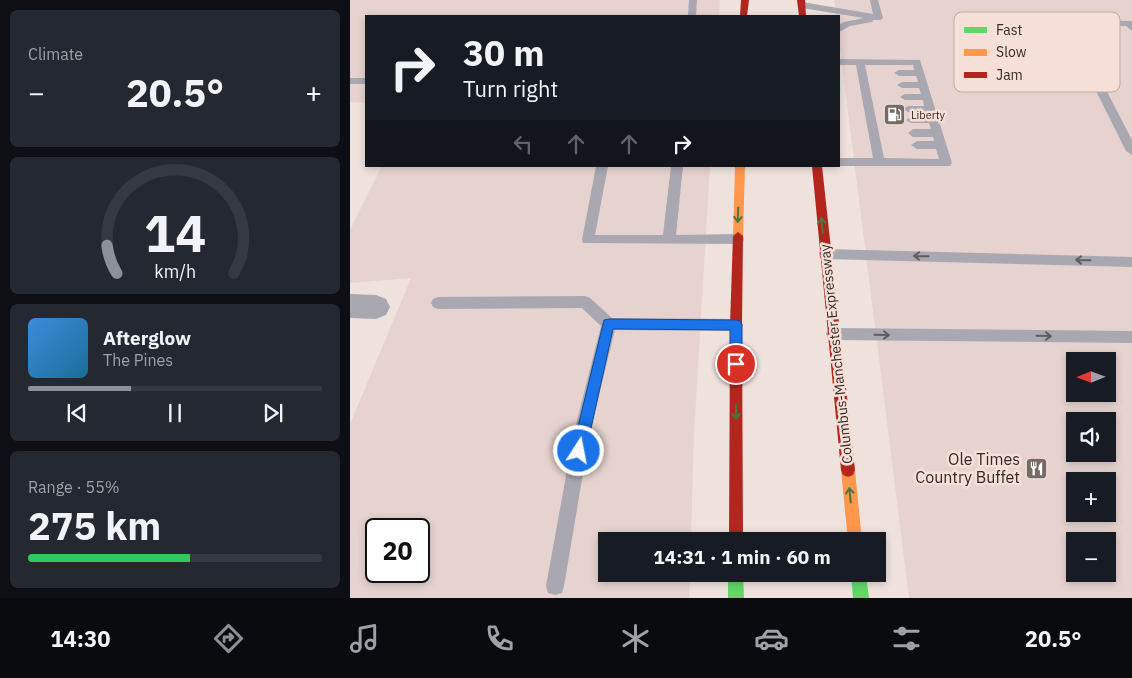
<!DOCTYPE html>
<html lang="en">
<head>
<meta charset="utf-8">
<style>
	body { margin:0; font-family:"IBM Plex Sans",sans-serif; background:#242831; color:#f1f3f6; height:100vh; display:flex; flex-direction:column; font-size:19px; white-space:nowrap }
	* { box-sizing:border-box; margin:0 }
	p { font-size:16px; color:#9ea1a6 }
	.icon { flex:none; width:28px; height:28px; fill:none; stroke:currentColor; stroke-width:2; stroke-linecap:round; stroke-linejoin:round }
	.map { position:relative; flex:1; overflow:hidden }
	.panel { display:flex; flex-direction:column; gap:10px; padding:10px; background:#0d0f14; width:350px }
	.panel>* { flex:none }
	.hud { position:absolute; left:15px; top:15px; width:475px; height:152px; border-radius:0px; box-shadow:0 2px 8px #0003; background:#171b24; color:#f1f3f6; overflow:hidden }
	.needle { width:32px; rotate:269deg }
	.controls { position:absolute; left:716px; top:352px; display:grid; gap:10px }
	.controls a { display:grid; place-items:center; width:50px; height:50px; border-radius:0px; background:#171b24; box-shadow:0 2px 8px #0003; font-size:25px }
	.speed { position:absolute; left:15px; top:518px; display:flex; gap:10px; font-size:25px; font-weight:700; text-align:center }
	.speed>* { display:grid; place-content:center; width:65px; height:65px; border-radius:50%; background:#171b24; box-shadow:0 2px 8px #0003; line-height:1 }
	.speed .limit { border:2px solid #111; border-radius:8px; background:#fff; color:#111 }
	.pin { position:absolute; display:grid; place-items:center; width:42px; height:42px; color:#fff; margin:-21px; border:2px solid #fff; border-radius:50%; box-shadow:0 1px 5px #0007 }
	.me { position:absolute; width:55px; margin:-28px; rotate:11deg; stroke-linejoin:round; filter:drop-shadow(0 0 4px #0008) }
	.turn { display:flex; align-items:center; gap:18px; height:105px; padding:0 15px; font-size:22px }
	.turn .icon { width:65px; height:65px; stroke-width:2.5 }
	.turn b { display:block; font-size:35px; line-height:42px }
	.lanes { display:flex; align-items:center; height:48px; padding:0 15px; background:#0003; justify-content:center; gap:25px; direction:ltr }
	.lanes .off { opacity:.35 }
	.big { font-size:38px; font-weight:700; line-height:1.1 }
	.panel .card { flex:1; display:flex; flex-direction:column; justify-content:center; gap:8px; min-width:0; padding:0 18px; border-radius:8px; background:#242831 }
	.panel .dial { align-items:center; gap:0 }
	.dial svg { height:130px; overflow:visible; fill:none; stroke:#363941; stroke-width:7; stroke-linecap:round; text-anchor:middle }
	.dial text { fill:#f1f3f6; stroke:none }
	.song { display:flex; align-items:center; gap:15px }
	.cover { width:60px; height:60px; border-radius:8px; background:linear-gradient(135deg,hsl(210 70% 55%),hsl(200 70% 35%)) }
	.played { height:5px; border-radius:2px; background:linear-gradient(90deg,#8c9099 35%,#363941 35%) }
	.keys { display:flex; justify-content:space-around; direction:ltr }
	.heat { display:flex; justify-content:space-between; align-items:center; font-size:28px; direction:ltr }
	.charge { height:8px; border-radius:4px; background:linear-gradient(90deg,#34c759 55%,#363941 0) }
	.trip { position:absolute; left:248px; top:532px; width:288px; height:50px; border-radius:0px; background:#171b24; box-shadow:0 2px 8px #0003; font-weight:700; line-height:50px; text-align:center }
	.tab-bar { display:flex; height:80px; justify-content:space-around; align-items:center; background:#090b0e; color:#9ea1a6 }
	.tab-bar .icon { width:35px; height:35px }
	.tab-bar .current { color:#8c9099 }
	.tab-bar b { font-size:22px; color:#f1f3f6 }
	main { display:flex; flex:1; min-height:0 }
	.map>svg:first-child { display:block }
</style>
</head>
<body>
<main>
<section class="panel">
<div class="card"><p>Climate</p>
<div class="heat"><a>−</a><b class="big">20.5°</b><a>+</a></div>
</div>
<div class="card dial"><svg viewBox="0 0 100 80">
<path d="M14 69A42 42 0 1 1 86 69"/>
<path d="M14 69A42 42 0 0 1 8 52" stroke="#8c9099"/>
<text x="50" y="56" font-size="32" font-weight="700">14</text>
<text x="50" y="72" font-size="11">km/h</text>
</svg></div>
<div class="card">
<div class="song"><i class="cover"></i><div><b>Afterglow</b><p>The Pines</p></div></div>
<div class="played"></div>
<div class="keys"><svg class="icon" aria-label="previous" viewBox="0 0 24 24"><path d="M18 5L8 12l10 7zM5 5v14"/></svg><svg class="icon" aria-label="pause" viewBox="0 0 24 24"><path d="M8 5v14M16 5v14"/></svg><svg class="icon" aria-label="next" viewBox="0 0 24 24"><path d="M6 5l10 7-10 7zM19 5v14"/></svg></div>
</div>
<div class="card"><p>Range · 55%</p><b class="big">275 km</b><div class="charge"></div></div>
</section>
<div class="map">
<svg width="782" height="598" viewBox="0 0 782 598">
	<rect width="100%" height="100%" fill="#efe2dd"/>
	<path fill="#e6d3cf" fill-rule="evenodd" d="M 0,0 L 370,0 L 369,16 L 16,16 L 16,103 L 0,102 Z
		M 484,0 L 782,0 L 782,598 L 559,598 L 489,41 L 489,16 L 486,16 ZM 725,361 L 758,361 L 758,394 L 725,394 ZM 725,421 L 758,421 L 758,454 L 725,454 ZM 725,481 L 758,481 L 758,514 L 725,514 ZM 725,541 L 758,541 L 758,574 L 725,574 Z
		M 32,166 L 360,166 L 344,434 L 341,541 L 256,541 L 256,574 L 340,574 L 339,598 L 0,598 L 0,424 L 61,278 L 0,283 L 0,230 ZM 26,529 L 69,529 L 69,571 L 26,571 Z"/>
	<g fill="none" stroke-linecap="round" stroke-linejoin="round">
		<path fill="#a9a7b0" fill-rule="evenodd" d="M 339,0 L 347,0 L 346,16 L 338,16 Z
			M 520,0 L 528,0 L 533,18 L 531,20 L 523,20 L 522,22 L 500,26 L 489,32 L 489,25 L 494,22 L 514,18 L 452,8 L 448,5 L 452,2 L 523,14 Z
			M 717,20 L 782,21 L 782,31 L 776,26 L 723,26 L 782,140 L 782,155 L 776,151 L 712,23 Z
			M 489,59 L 570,60 L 602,163 L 600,166 L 489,166 L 489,158 L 523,158 L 506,65 L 489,65 ZM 515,65 L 563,65 L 564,70 L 549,70 L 544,73 L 549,76 L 566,76 L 568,82 L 552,82 L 547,85 L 552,88 L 569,88 L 571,94 L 555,94 L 550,97 L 555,100 L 573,100 L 574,106 L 558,106 L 553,109 L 558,112 L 576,112 L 577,117 L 561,117 L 556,120 L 561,123 L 579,123 L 581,129 L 563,129 L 558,133 L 563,137 L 583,137 L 584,141 L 567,141 L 561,145 L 567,149 L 586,149 L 589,159 L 534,158 Z
			M 0,78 L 16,78 L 16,84 L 0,84 Z
			M 246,166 L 258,166 L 245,235 L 313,235 L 321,166 L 333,166 L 326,235 L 388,234 L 393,236 L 394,239 L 393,242 L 388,244 L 233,243 L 232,240 Z
			M 475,249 L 782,257 L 782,267 L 475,259 L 470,258 L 469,254 L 470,250 Z
			M 235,296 L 240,298 L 262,318 L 386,319 L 391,321 L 393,325 L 391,329 L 386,331 L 265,330 L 240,432 L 214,586 L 212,593 L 205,595 L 198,593 L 196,586 L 224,432 L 251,326 L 232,308 L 88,309 L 83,307 L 81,303 L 83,299 L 88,297 Z
			M 483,328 L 782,331 L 782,343 L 483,340 L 478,338 L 476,334 L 478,330 Z"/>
		<path fill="#a9a7b0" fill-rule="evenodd" d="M 0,294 L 26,295 L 36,299 L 40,307 L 36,315 L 26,319 L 0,318 Z"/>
		<path fill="#63d668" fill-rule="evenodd" d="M 378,574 L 393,574 L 394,598 L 378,598 Z
			M 501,574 L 516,574 L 519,598 L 503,598 Z"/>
		<path fill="#ff974d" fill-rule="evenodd" d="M 385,166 L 395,166 L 393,236 L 388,240 L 383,236 Z
			M 498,463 L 503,465 L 505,470 L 512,541 L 498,541 L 491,470 L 493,465 Z"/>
		<path fill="#b3261e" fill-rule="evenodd" d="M 391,0 L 399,0 L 397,16 L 390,16 Z
			M 447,0 L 455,0 L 456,16 L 449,16 Z
			M 462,166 L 472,166 L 505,470 L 503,475 L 498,477 L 493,475 L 491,470 Z
			M 388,232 L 393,236 L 392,325 L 393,541 L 379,541 L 380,325 L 383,236 Z"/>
	</g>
	<defs><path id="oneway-shaft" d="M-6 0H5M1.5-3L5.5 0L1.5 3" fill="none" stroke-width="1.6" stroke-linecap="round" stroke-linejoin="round" transform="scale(1.25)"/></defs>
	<g stroke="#487744">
		<use href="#oneway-shaft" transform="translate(388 215) rotate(92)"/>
		<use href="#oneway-shaft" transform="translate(472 225) rotate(-96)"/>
		<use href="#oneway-shaft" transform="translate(386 412) rotate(90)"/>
		<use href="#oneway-shaft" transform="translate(500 495) rotate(-96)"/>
	</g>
	<g stroke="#625c5d">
		<use href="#oneway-shaft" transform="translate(571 256) rotate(-179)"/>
		<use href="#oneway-shaft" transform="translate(733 260) rotate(-179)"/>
		<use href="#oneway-shaft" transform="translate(532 335) rotate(1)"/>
		<use href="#oneway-shaft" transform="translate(694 336) rotate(1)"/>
	</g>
	<path fill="#1a73e8" stroke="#114b97" d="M 259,319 L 386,320 L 390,321 L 392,325 L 392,364 L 390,368 L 386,369 L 382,368 L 380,364 L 380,330 L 263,329 L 236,451 L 234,456 L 229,458 L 224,456 L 222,451 L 253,324 L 254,320 Z"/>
	<defs>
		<symbol id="fuel-square" viewBox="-11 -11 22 22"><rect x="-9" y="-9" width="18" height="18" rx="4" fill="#746a66" stroke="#f6dfd6"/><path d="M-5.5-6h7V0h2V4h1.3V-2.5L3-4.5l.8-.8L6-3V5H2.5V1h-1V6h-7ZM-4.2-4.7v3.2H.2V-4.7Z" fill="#fff"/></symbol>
		<symbol id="restaurant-square" viewBox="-11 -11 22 22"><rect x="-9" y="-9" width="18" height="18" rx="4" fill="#746a66" stroke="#f6dfd6"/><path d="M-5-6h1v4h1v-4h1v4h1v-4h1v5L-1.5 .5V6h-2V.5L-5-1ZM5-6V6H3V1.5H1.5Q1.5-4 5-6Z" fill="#fff"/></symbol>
	</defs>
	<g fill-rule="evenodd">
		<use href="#fuel-square" x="532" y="102" width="25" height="25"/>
		<use href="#restaurant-square" x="674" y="456" width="25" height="25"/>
	</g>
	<g text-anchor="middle" stroke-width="5" stroke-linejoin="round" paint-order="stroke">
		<g font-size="11" fill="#322a26" stroke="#f6dfd6" text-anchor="start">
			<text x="561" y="119">Liberty</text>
		</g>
		<g font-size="14" fill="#322a26" stroke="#f6dfd6">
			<text transform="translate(486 354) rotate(-96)" y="5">Columbus-Manchester Expressway</text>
		</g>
		<g font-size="16" fill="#322a26" stroke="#f6dfd6" text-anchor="end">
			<text x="670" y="465">Ole Times<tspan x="670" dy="18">Country Buffet</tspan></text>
		</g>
	</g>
	<rect x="604" y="12" width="166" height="80" rx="8" fill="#f6dfd6" stroke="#bba9a1" stroke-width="1"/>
	<rect x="614" y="27" width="23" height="6" fill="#63d668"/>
	<rect x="614" y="49" width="23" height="7" fill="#ff974d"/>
	<rect x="614" y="72" width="23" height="6" fill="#b3261e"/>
	<g font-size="14" fill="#322a26">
		<text x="646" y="35">Fast</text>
		<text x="646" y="57">Slow</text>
		<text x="646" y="80">Jam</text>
	</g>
</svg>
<div class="controls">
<a><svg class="needle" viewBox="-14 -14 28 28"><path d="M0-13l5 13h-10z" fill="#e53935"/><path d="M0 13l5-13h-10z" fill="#9ea1a6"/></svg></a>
<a><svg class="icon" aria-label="sound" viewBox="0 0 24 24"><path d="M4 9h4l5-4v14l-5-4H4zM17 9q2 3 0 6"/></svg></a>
<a>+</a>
<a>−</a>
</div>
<div class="speed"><div class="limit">20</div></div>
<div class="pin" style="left:386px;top:364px;background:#d93025"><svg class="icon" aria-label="arrive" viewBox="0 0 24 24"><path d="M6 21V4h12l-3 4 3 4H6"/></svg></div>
<svg class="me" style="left:229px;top:451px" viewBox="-20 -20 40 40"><circle r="17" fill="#1a73e8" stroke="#fff" stroke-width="3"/><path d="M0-11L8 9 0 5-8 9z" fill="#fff"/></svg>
<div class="trip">14:31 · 1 min · 60 m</div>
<div class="hud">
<div class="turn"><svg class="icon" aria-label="right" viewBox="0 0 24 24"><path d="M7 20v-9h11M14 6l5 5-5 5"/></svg><div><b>30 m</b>Turn right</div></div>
<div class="lanes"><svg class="icon off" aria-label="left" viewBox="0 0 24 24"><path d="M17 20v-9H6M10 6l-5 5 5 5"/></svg><svg class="icon off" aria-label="ahead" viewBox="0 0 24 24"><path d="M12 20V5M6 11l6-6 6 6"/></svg><svg class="icon off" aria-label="ahead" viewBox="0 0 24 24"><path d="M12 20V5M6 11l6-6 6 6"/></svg><svg class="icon" aria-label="right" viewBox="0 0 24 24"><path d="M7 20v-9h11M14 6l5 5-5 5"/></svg></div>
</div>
</div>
</main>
<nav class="tab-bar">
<b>14:30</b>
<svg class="icon current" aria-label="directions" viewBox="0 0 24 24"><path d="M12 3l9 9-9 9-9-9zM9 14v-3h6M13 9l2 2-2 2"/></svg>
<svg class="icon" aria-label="music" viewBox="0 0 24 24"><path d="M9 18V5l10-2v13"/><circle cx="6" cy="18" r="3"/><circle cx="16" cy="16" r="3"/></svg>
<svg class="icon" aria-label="phone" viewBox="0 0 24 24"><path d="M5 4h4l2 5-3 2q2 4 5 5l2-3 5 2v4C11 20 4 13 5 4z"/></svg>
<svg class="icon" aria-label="climate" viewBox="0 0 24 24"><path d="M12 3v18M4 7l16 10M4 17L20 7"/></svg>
<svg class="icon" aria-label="car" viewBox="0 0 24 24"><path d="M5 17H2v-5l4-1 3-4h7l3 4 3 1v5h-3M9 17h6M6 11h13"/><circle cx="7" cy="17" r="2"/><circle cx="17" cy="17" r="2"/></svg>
<svg class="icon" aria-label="filters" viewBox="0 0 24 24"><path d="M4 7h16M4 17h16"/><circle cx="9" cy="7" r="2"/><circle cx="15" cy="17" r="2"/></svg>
<b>20.5°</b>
</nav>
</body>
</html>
